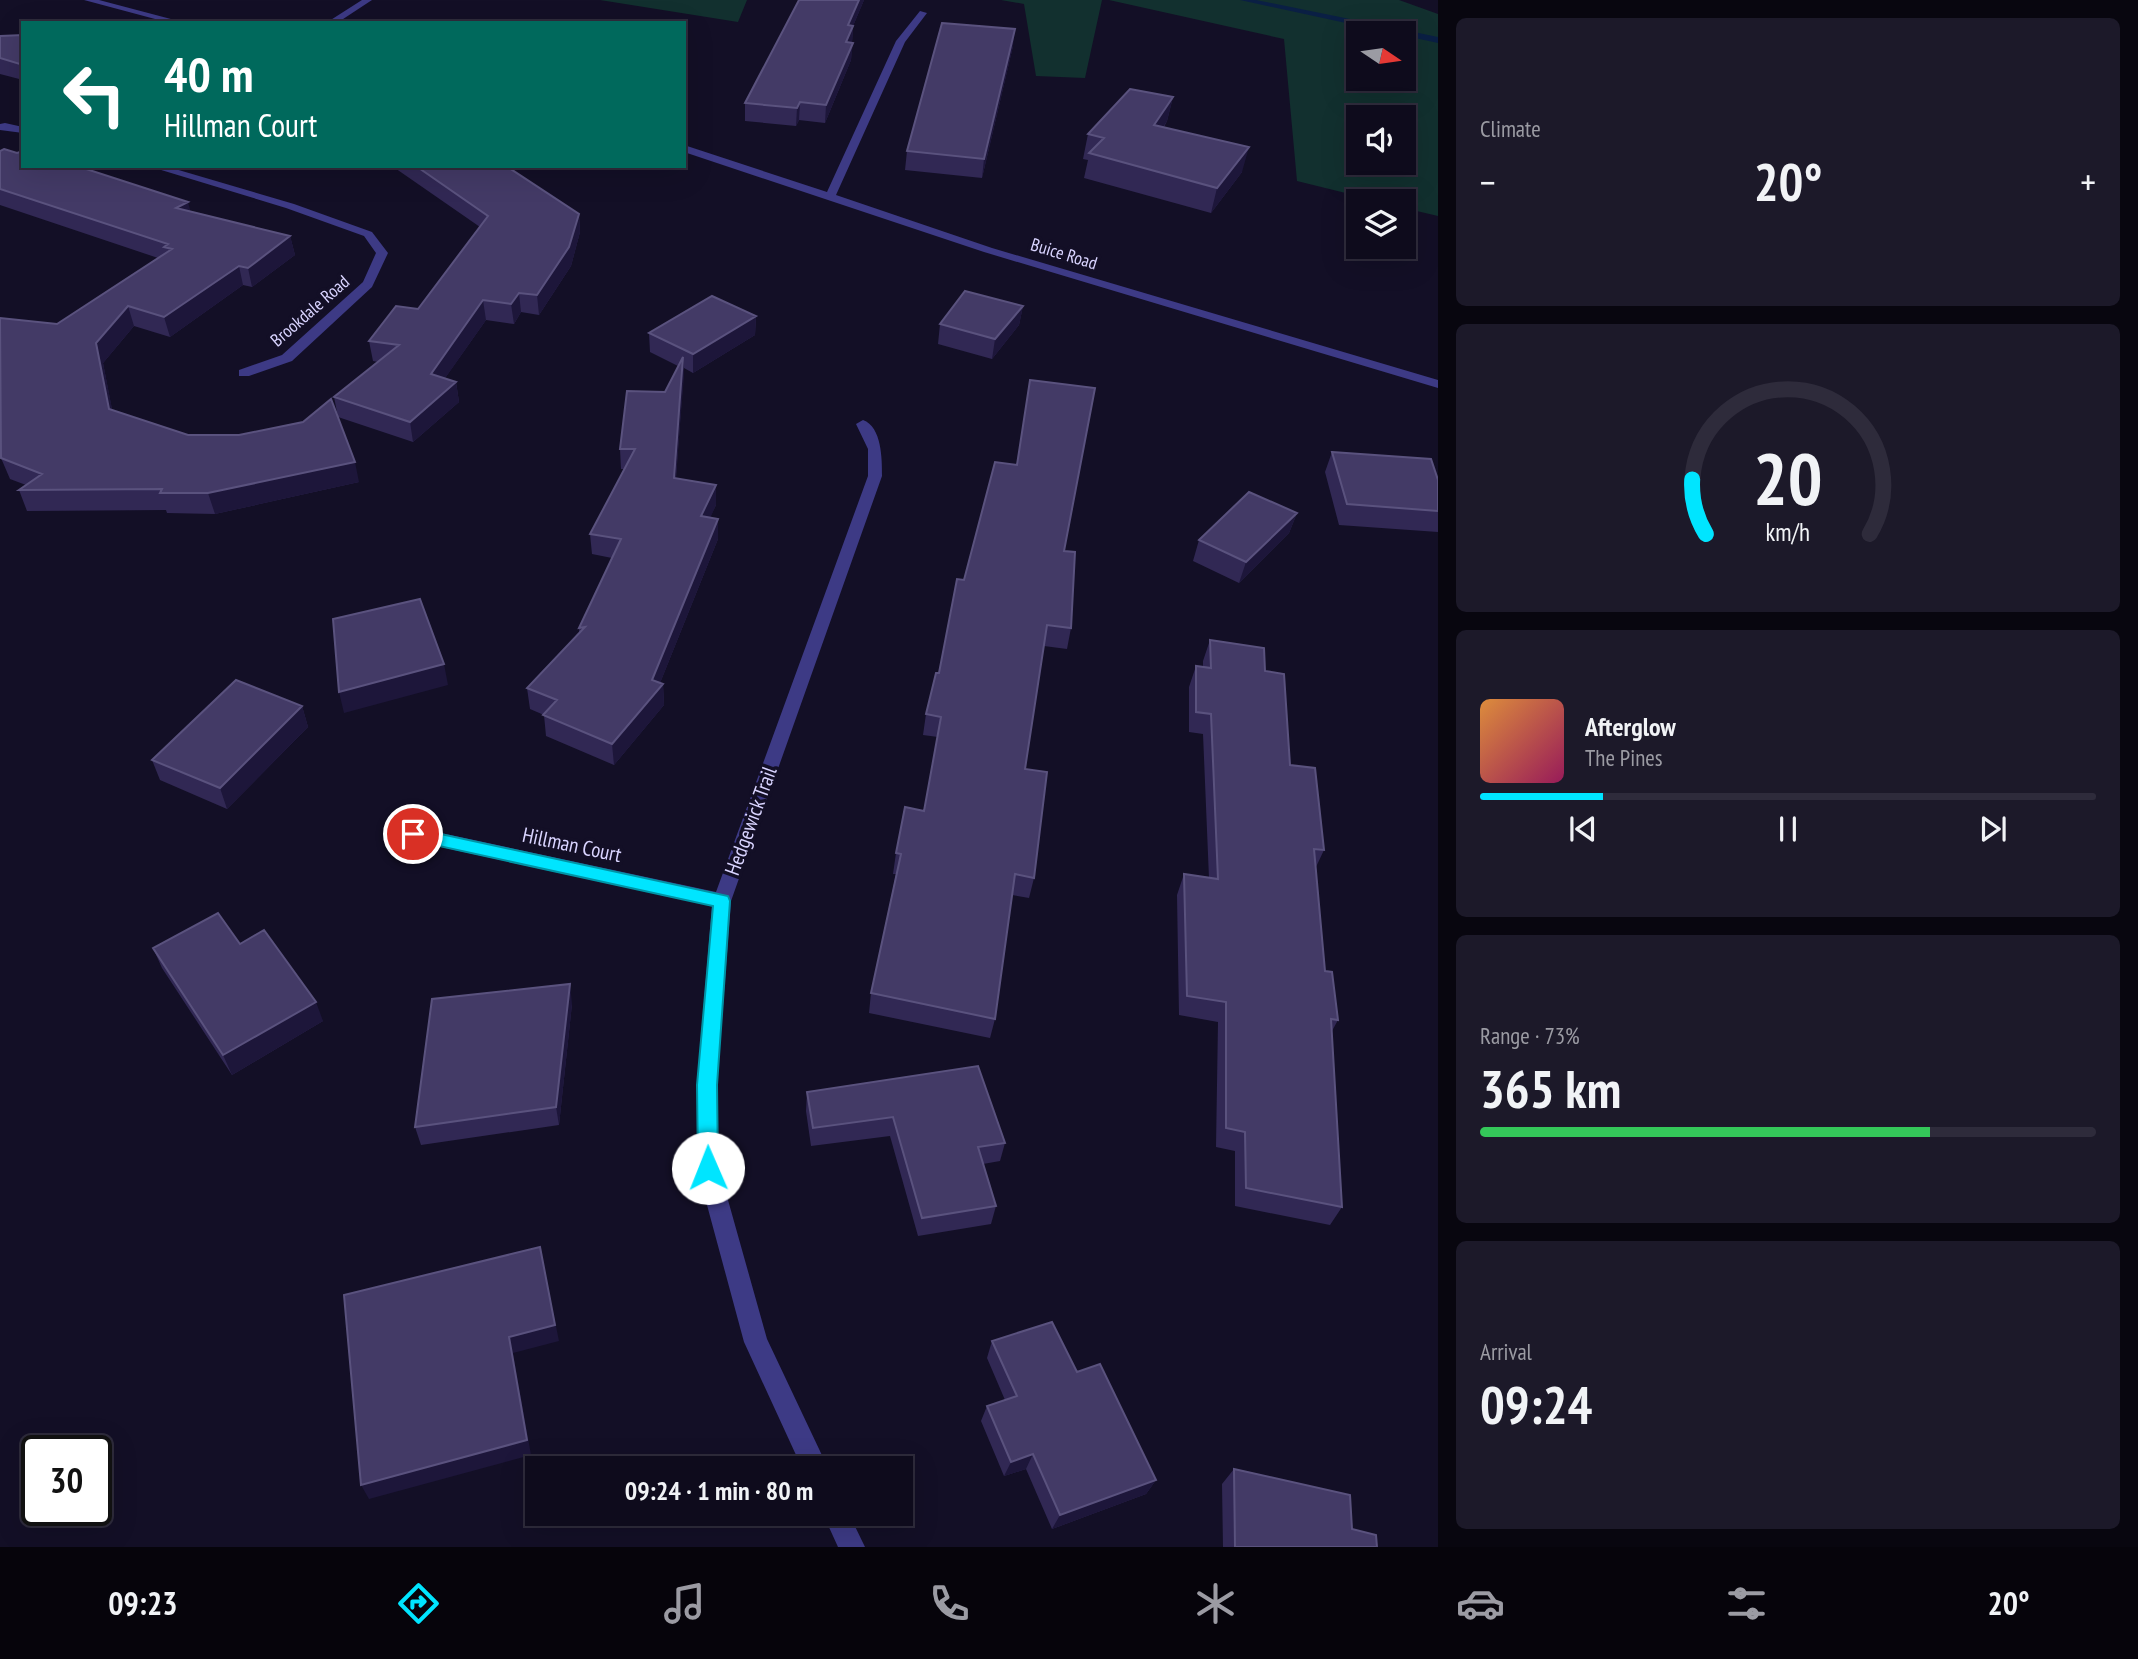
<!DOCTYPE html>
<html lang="en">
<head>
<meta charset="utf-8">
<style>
	body { margin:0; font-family:"PT Sans Narrow",sans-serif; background:#1c1929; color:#f1f3f6; height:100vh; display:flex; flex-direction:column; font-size:26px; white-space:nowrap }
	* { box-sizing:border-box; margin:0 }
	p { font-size:23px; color:#9b9ba3 }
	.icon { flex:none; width:38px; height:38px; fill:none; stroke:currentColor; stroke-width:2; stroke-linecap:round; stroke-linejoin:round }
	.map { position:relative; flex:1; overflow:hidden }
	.details { display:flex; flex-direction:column; gap:18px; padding:18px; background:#08060f; width:700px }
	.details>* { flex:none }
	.hud { position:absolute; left:21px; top:21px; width:665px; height:147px; border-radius:0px; box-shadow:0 7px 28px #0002,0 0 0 2px #2e2b3b; background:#00695c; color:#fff; overflow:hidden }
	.needle { width:46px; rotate:103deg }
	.tools { position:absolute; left:1346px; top:21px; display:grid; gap:14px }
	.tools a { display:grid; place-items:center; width:70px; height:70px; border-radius:0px; background:#0e0b1c; box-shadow:0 7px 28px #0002,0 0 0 2px #2e2b3b; font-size:35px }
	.speed { position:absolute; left:21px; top:1435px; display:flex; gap:14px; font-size:35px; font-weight:700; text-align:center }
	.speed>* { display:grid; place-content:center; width:91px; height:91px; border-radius:50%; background:#0e0b1c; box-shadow:0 7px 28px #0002,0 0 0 2px #2e2b3b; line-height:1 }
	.speed .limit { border:4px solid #111; border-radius:10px; background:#fff; color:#111 }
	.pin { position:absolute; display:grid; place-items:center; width:60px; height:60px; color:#fff; margin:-30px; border:4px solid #fff; border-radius:50%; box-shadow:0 2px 7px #0007 }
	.me { position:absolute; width:77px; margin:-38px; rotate:359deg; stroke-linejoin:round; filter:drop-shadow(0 0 5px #0008) }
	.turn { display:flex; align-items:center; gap:24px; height:147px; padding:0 28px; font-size:32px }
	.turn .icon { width:91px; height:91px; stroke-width:2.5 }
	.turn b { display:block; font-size:49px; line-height:60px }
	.big { font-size:52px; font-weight:700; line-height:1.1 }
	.details .widget { flex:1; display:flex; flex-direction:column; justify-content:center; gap:10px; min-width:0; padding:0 24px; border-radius:10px; background:#1c1929 }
	.details .dial { align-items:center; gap:0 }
	.dial svg { height:182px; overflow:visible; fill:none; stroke:#2e2b3b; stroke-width:7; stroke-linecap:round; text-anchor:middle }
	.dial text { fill:#f1f3f6; stroke:none }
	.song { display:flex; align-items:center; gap:21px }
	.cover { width:84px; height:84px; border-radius:10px; background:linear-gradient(135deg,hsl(30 70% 55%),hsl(330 70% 35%)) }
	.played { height:7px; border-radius:4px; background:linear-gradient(90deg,#00e5ff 20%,#2e2b3b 20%) }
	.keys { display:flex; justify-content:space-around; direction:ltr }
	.heat { display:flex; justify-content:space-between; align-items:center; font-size:38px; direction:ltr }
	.charge { height:10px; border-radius:5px; background:linear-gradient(90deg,#34c759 73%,#2e2b3b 0) }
	.trip { position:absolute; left:525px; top:1456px; width:388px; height:70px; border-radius:0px; background:#0e0b1c; box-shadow:0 7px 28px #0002,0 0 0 2px #2e2b3b; font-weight:700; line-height:70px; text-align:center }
	.tabs { display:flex; height:112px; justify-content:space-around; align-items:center; background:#06040b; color:#9b9ba3 }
	.tabs .icon { width:49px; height:49px }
	.tabs .active { color:#00e5ff }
	.tabs b { font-size:32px; color:#f1f3f6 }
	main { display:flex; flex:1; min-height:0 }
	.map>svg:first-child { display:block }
</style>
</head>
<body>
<main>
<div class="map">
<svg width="1438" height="1547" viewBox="0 0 1438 1547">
	<rect width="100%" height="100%" fill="#130f26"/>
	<path fill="#12302f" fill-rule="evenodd" d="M 600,0 L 747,0 L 738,22 Z
		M 1001,0 L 1102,0 L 1085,78 L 1036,76 L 1024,4 Z
		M 1109,0 L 1399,0 L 1438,14 L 1438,216 L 1404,208 L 1404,201 L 1378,201 L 1297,181 L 1284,39 ZM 1358,33 L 1404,33 L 1404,79 L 1358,79 ZM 1358,117 L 1404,117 L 1404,163 L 1358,163 Z"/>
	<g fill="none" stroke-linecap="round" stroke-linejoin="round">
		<path fill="#0a1f44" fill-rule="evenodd" d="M 1240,0 L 1256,0 L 1438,37 L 1438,43 Z"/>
		<path fill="#3d3a85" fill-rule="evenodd" d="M 84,0 L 99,0 L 186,23 L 170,23 Z
			M 362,0 L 372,0 L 337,23 L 326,23 Z
			M 920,11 L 927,13 L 905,42 L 836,195 L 992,248 L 1438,380 L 1438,388 L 984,252 L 684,152 L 684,145 L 827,192 L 896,41 Z
			M 5,123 L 23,127 L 23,133 L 0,130 L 0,124 Z
			M 148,166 L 165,166 L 294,204 L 372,232 L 388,253 L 372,287 L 292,361 L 249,376 L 239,376 L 239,370 L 282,355 L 363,282 L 376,253 L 364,236 L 286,208 Z
			M 863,420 C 882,427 882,459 882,476 L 731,901 L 717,1085 L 719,1168 L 767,1339 L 828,1468 L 802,1468 L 744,1342 L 697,1168 L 697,1085 L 712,906 L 413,841 L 407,839 L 404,834 L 407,829 L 413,827 L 716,892 L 868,476 L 868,449 L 856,424 Z
			M 823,1514 L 849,1514 L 865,1547 L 838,1547 Z"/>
	</g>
	<path fill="#312854" d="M 799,0 L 864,0 L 853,26 L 851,60 L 825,123 L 799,120 L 796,126 L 745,121 L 745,103 Z
		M 23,35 L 23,80 L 0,74 L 0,36 Z
		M 1013,46 L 982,178 L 905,170 L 907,151 Z
		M 1173,97 L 1167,121 L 1164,127 L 1242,172 L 1211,213 L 1084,178 L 1088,160 L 1083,159 L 1088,134 Z
		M 0,151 L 190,211 L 290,236 L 295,255 L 252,287 L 243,285 L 170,337 L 134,326 L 103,363 L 112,410 L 188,435 L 359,482 L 215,514 L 167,513 L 166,510 L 27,511 L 19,490 L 26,485 L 10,479 L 1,458 L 57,324 L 158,258 L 0,205 Z
		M 392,166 L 506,166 L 579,214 L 580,232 L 571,266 L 539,315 L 521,312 L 514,324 L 486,320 L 445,378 L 456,382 L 459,402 L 413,442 L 338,417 L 334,397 L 378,362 L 373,361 L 369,341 L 418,309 L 480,227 Z
		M 1023,306 L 1019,325 L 992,359 L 938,344 L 940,324 Z
		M 756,316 L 755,335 L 693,373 L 684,368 L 676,478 L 716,485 L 716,505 L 710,517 L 718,539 L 660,683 L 663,684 L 664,705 L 614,765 L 546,736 L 544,715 L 530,709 L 527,688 L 579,633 L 579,628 L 612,558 L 592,554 L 590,534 L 624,469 L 621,469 L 620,449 L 665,392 L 678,366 L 650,352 L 649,333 Z
		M 1332,452 L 1438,480 L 1438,532 L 1339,525 L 1325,472 Z
		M 1297,513 L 1289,533 L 1239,583 L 1193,561 L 1199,540 Z
		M 1064,551 L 1071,628 L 1067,649 L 1044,646 L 1025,769 L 1034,878 L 1029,898 L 1012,895 L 995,1019 L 990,1038 L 869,1013 L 871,993 L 896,874 L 893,874 L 896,853 L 924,811 L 938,737 L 923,735 L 926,714 L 939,673 L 964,580 Z
		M 1210,640 L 1265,671 L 1290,765 L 1324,850 L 1316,867 L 1325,971 L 1338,1020 L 1332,1031 L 1342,1207 L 1330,1225 L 1235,1206 L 1235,1151 L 1216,1147 L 1218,1022 L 1179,1015 L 1177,895 L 1184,874 L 1209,878 L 1203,734 L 1189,732 L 1189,687 L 1196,666 L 1203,667 L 1203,661 Z
		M 302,706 L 308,727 L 227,809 L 160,780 L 152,760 Z
		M 240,944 L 323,1021 L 232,1075 L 162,968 L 153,948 Z
		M 572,1004 L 559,1125 L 421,1145 L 415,1127 Z
		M 807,1092 L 1005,1143 L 1000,1161 L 983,1164 L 996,1206 L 991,1224 L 918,1236 L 890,1136 L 811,1146 L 806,1111 Z
		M 992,1341 L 1077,1372 L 1156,1480 L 1146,1494 L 1052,1529 L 1026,1469 L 1004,1476 L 981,1421 L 987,1406 L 1005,1400 L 987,1358 Z
		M 1234,1469 L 1352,1529 L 1377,1547 L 1223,1547 L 1222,1484 Z"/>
	<path fill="#1d163a" d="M 859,0 L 864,0 L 853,26 L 852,42 L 845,59 L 848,25 Z
		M 1015,29 L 1013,46 L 982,178 L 984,159 Z
		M 853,43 L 851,60 L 825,123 L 826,105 Z
		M 1173,97 L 1167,121 L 1149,150 L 1154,125 Z
		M 800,102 L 799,120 L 796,126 L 797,108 Z
		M 1249,147 L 1242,172 L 1211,213 L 1217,188 Z
		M 188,202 L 193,220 L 176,208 Z
		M 579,214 L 580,232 L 571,266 L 539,315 L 537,295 Z
		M 290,236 L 295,255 L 252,287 L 248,268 Z
		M 239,266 L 243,285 L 170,337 L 164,317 Z
		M 519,293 L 521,312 L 514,324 L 511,304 Z
		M 483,300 L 486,320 L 434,394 L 431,374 Z
		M 128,306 L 134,326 L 103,363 L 116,429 L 109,409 L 96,343 Z
		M 1023,306 L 1019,325 L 992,359 L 995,339 Z
		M 756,316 L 755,335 L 693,373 L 693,354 Z
		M 683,357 L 684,376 L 674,498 L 674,478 Z
		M 456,382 L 459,402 L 413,442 L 410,422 Z
		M 355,462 L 359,482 L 215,514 L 208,493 Z
		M 716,485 L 716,505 L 702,536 L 701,516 Z
		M 1297,513 L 1289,533 L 1239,583 L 1246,562 Z
		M 718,519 L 718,539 L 656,693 L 663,684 L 664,705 L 614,765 L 612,744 L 652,680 Z
		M 444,664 L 448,685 L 344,713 L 339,692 Z
		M 302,706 L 308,727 L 227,809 L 220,788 Z
		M 570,984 L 572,1004 L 559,1125 L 556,1107 Z
		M 316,1002 L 323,1021 L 232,1075 L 223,1055 Z
		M 540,1247 L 559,1341 L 513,1353 L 531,1455 L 369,1499 L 361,1485 L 509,1337 Z
		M 1033,1454 L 1026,1469 L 1004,1476 L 1011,1462 Z
		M 1156,1480 L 1146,1494 L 1052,1529 L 1060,1515 Z"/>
	<path fill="#433a66" stroke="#5a527e" stroke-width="2" d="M 799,0 L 859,0 L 848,25 L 853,26 L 846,42 L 853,43 L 826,105 L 800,102 L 797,108 L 745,103 Z
		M 942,23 L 1015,29 L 984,159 L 907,151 Z
		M 23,35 L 23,65 L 0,58 L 0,36 Z
		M 1130,89 L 1173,97 L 1154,125 L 1249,147 L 1217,188 L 1089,153 L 1104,138 L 1088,134 Z
		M 4,149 L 17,153 L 23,151 L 23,166 L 77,166 L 188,202 L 176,208 L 290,236 L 248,268 L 239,266 L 164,317 L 128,306 L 96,343 L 109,409 L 188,435 L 239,435 L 303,422 L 331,399 L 355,462 L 208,493 L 160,493 L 162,489 L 19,490 L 42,474 L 1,458 L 0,318 L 57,324 L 172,249 L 164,247 L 168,244 L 0,189 L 0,151 Z
		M 416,166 L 506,166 L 579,214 L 569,247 L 537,295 L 519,293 L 511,304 L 483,300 L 431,374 L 456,382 L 410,422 L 334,397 L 399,345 L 369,341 L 396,306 L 418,309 L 488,216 Z
		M 965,291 L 1023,306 L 995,339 L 940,324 Z
		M 712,296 L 756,316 L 693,354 L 649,333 Z
		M 683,357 L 674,478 L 716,485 L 701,516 L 718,519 L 652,680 L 663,684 L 612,744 L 543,715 L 557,700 L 527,688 L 585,627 L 579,628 L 621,539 L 590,534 L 635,449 L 620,449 L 627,391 L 665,392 Z
		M 1030,380 L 1095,388 L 1064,551 L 1075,552 L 1071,628 L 1047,625 L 1025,769 L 1047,772 L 1034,878 L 1015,874 L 995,1019 L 871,993 L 901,854 L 896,853 L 905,807 L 924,811 L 941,717 L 926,714 L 936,673 L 939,673 L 957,579 L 964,580 L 995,462 L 1017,465 Z
		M 1332,452 L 1431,459 L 1438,480 L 1438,511 L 1347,504 Z
		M 1249,492 L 1297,513 L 1246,562 L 1199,540 Z
		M 420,599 L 444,664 L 339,692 L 333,619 Z
		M 1210,640 L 1264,648 L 1265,671 L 1284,674 L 1290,765 L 1315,768 L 1324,850 L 1314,849 L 1325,971 L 1332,972 L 1338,1020 L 1331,1019 L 1342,1207 L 1246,1188 L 1245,1132 L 1226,1128 L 1226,1002 L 1187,996 L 1184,874 L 1218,879 L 1211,714 L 1196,712 L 1196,666 L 1211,668 Z
		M 236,680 L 302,706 L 220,788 L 152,760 Z
		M 218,913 L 240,944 L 264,930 L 316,1002 L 223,1055 L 153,948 Z
		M 570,984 L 556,1107 L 415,1127 L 432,999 Z
		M 978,1066 L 1005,1143 L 978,1147 L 996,1206 L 922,1218 L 893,1117 L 813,1128 L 807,1092 Z
		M 540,1247 L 555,1325 L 509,1337 L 527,1440 L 361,1485 L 344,1295 Z
		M 1052,1322 L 1077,1372 L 1100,1364 L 1156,1480 L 1060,1515 L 1033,1454 L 1011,1462 L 987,1406 L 1017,1396 L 992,1341 Z
		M 1234,1469 L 1350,1495 L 1352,1529 L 1376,1535 L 1377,1547 L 1235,1547 Z"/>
	<path fill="#00e5ff" stroke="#0095a6" stroke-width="2" d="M 413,828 L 728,896 L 730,901 L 717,1085 L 718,1168 L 715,1175 L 708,1178 L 701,1175 L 698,1168 L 697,1085 L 713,906 L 407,839 L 405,834 L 407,830 Z"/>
	<g text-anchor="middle" stroke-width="7" stroke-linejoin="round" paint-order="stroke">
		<g font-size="18" fill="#d9d4ff" stroke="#130f26">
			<text transform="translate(1064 254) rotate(17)" y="6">Buice Road</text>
			<text transform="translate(310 311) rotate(-41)" y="6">Brookdale Road</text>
		</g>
		<g font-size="21" fill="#d9d4ff" stroke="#130f26">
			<text transform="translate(751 821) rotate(-70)" y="7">Hedgewick Trail</text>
			<text transform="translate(572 845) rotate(12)" y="7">Hillman Court</text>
		</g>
	</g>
</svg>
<div class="tools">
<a><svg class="needle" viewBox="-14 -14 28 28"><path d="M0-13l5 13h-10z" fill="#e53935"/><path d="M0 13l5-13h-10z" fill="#9b9ba3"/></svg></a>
<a><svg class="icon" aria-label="sound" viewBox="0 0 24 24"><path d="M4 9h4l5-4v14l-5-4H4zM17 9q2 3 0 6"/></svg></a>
<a><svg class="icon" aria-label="layers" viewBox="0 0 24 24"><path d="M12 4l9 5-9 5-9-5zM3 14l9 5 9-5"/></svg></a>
</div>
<div class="speed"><div class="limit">30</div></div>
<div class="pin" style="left:413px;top:834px;background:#d93025"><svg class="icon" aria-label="arrive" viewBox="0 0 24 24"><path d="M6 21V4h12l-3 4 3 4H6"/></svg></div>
<svg class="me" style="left:708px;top:1168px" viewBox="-20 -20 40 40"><circle r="19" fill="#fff"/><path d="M0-13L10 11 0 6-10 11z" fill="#00e5ff"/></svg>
<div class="trip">09:24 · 1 min · 80 m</div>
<div class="hud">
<div class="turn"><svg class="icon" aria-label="left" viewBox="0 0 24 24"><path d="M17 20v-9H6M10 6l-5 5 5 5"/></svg><div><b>40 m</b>Hillman Court</div></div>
</div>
</div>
<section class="details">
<div class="widget"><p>Climate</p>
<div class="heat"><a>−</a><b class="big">20°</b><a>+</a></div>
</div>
<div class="widget dial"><svg viewBox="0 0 100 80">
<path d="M14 69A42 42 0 1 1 86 69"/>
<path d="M14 69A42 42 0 0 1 8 45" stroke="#00e5ff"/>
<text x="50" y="56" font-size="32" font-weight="700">20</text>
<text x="50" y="72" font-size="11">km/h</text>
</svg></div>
<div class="widget">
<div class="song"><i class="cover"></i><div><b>Afterglow</b><p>The Pines</p></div></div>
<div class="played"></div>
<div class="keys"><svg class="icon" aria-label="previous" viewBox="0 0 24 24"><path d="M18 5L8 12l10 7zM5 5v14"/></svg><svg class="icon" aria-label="pause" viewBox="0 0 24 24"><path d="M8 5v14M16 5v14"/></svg><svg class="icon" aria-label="next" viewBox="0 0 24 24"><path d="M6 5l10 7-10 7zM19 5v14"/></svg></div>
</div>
<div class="widget"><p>Range · 73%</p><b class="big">365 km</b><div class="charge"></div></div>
<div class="widget"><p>Arrival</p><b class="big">09:24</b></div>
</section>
</main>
<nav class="tabs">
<b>09:23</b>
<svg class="icon active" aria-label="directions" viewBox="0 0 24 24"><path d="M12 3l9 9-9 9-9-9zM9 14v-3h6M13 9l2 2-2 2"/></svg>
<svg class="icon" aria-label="music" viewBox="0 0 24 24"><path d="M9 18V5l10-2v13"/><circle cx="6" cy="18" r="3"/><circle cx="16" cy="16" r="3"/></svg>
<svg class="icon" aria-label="phone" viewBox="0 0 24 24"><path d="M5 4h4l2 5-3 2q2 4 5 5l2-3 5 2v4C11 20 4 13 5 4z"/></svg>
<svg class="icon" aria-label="climate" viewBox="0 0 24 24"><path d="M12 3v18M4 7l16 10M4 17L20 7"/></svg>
<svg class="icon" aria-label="car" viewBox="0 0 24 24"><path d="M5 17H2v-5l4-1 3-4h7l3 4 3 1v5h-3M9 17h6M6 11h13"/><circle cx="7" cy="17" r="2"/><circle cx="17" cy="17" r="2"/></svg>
<svg class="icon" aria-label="filters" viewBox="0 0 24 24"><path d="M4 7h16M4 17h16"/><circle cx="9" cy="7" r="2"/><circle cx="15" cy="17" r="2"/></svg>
<b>20°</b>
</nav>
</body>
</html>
